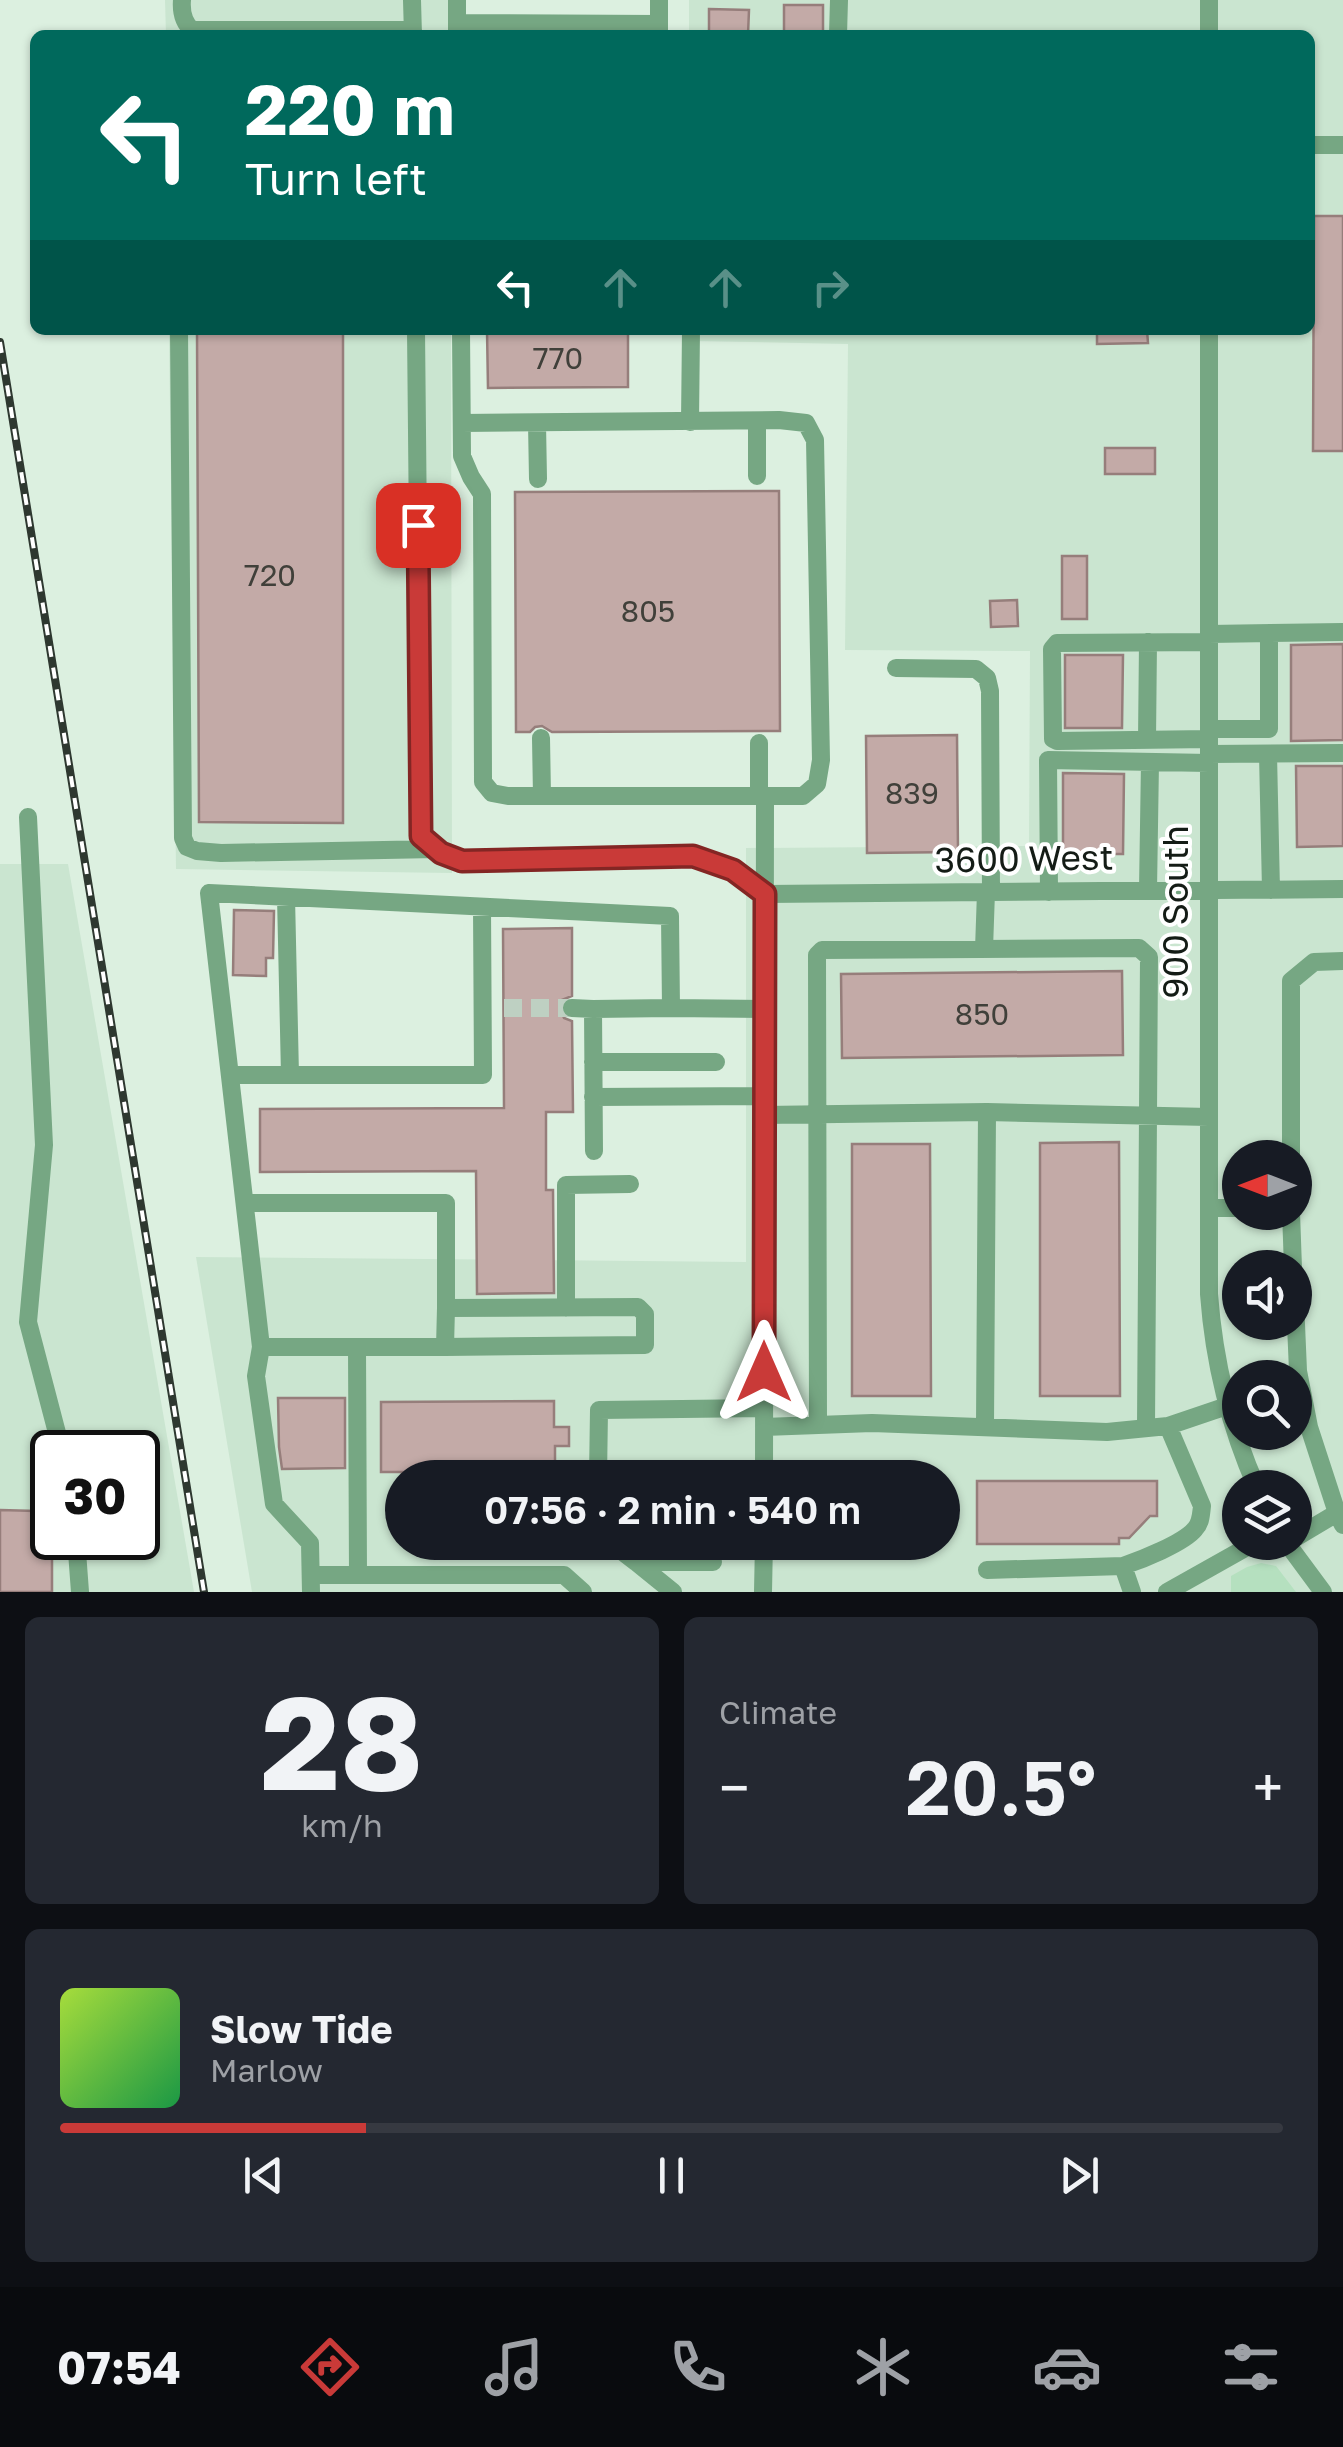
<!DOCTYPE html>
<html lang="en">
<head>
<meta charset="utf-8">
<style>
	body { margin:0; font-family:"Golos Text",sans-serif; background:#242831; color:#f1f3f6; height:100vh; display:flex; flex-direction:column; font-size:38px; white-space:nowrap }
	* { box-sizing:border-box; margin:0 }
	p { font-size:32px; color:#9ea1a6 }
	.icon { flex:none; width:55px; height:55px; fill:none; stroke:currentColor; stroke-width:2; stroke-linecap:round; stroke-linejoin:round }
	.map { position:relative; height:1592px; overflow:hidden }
	.panel { display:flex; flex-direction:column; gap:25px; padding:25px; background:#0d0f14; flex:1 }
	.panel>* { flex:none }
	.banner { position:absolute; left:30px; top:30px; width:1285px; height:305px; border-radius:15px; box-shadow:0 2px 8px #0004; background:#00695c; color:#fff; overflow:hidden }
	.needle { width:65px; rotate:270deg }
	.tools { position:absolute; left:1222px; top:1140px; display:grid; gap:20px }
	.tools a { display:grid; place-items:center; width:90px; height:90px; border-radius:50%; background:#171b24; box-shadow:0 2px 8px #0004; font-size:50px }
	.speed { position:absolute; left:30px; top:1430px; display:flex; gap:20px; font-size:50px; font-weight:700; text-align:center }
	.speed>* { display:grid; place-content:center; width:130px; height:130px; border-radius:50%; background:#171b24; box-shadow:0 2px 8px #0004; line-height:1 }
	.speed .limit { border:5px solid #111; border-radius:15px; background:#fff; color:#111 }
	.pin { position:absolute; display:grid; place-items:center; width:85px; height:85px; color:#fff; margin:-42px; border-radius:20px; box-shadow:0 5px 15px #0006 }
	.me { position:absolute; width:110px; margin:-55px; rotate:0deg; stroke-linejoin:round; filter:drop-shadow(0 0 8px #0008) }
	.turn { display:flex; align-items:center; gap:35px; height:210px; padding:0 50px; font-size:45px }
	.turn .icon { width:130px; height:130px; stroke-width:2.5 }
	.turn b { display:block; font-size:70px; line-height:85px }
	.lanes { display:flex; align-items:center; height:95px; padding:0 50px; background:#0003; justify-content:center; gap:50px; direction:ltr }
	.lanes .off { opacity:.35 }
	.big { font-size:75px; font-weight:600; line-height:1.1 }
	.panel .widget { flex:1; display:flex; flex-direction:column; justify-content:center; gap:15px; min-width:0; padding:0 35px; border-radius:15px; background:#242831 }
	.panel .dial { align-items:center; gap:0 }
	.dial b { font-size:130px; line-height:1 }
	.song { display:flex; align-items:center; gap:30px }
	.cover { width:120px; height:120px; border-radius:15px; background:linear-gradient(135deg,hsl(80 70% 55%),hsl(140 70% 35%)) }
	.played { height:10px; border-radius:5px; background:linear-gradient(90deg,#c93a38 25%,#363941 25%) }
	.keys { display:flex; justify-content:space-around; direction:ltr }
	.heat { display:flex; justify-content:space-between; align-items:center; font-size:55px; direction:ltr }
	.panel .tiles { flex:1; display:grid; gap:25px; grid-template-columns:1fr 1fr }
	.widget:last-child { grid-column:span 2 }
	.trip { position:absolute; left:385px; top:1460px; width:575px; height:100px; border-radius:50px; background:#171b24; box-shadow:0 2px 8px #0004; font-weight:600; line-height:100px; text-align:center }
	.tab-bar { display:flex; height:160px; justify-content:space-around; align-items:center; background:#090b0e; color:#9ea1a6 }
	.tab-bar .icon { width:70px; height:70px }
	.tab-bar .on { color:#c93a38 }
	.tab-bar b { font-size:45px; color:#f1f3f6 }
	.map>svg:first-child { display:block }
</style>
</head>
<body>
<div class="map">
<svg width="1343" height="1592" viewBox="0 0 1343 1592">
	<rect width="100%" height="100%" fill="#dcf0e0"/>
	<path fill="#cae5d0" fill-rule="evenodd" d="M 165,0 L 450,0 L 451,35 L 166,35 Z
		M 689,0 L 1343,0 L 1343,1592 L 252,1592 L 196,1257 L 746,1262 L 746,848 L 1029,846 L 1030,651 L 845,650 L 848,344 L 693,341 L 692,330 L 1310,330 L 1310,35 L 689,35 ZM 1240,1158 L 1295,1158 L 1295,1212 L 1240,1212 ZM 1240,1268 L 1295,1268 L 1295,1322 L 1240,1322 ZM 1240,1378 L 1295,1378 L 1295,1432 L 1240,1432 ZM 402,1478 L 942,1478 L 942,1542 L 402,1542 ZM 1240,1488 L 1295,1488 L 1295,1542 L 1240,1542 Z
		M 169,330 L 451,330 L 452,873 L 176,869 Z
		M 0,864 L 68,864 L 194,1592 L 0,1592 ZM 52,1452 L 138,1452 L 138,1538 L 52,1538 Z"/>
	<path fill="#b5e0bf" d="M 1261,1563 L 1276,1566 L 1296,1592 L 1231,1592 L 1231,1576 L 1247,1567 Z"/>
	<path fill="#c3aaa7" stroke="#967e7b" stroke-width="2.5" d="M 784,5 L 823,5 L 823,35 L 784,35 Z
		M 709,9 L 749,10 L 748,35 L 709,35 Z
		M 1314,216 L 1343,216 L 1343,451 L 1313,451 Z
		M 197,330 L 343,330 L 343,823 L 199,822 Z
		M 487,330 L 628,330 L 628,387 L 488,388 Z
		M 1097,330 L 1147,330 L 1148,343 L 1097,344 Z
		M 1105,448 L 1155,448 L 1155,474 L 1105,474 Z
		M 779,491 L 780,731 L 552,732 L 542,726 L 535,727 L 530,732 L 516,732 L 515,492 Z
		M 1062,556 L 1087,556 L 1087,619 L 1062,619 Z
		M 1017,600 L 1018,626 L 991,627 L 990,601 Z
		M 1343,644 L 1343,740 L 1291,741 L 1291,645 Z
		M 1065,655 L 1123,655 L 1122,728 L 1065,728 Z
		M 957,735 L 958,852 L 867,853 L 866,736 Z
		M 1296,766 L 1343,766 L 1343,846 L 1297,847 Z
		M 1063,773 L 1124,774 L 1123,854 L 1063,854 Z
		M 234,910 L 274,911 L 273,958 L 266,958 L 266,976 L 233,975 Z
		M 572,928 L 572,996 L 562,1000 L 560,1008 L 564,1018 L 572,1021 L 573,1112 L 546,1112 L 546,1190 L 553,1190 L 554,1293 L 477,1294 L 476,1171 L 260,1172 L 260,1109 L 504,1108 L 503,929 Z
		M 1122,971 L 1123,1055 L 842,1058 L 841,974 Z
		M 1119,1142 L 1120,1396 L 1040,1396 L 1040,1143 Z
		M 852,1144 L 930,1144 L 931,1396 L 852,1396 Z
		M 278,1398 L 345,1398 L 345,1468 L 282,1469 L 279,1447 Z
		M 554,1401 L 554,1427 L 569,1427 L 569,1446 L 555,1446 L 555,1464 L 514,1464 L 514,1471 L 496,1471 L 497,1478 L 402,1478 L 402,1472 L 381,1472 L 381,1402 Z
		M 977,1481 L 1157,1481 L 1157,1516 L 1150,1516 L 1129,1538 L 1119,1538 L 1119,1544 L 977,1544 Z
		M 0,1510 L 36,1511 L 36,1526 L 52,1527 L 52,1592 L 0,1592 Z"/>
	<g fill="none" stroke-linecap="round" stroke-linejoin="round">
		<path stroke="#bed0c2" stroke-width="18" stroke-dasharray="18 9" stroke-linecap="butt" d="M 504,1008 L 572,1008"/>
		<path stroke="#76a783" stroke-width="18" d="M 182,0 C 181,12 183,22 192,30 L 413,30
			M 412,0 L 413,35
			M 457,0 L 457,34
			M 659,0 L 659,34
			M 1209,0 L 1209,35
			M 457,23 L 659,24
			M 838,35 L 839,0
			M 1310,145 L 1343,145
			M 179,330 L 183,838 L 187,847 L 197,851 L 221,853 L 436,849
			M 416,330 L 421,836 L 441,853 L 462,861 L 693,856 L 733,870 L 765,894
			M 461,330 L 462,456 L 471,477 L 482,494 L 483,782 L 492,793 L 508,796 L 803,796 L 817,784 L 821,760 L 815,440 L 806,423 L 779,420 L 462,423
			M 1209,330 L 1209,1294 C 1214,1362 1229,1425 1257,1488
			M 757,421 L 757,476
			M 690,422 L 691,330
			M 537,423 L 538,479
			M 1209,634 L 1343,632
			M 1209,642 L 1057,643 L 1052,649 L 1053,739 L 1057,741 L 1209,739
			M 896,668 L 976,669 L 987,678 L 990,691 L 991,892
			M 1209,729 L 1269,729 L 1269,633
			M 541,738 L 542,796
			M 1147,740 L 1148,642
			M 759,743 L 759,796
			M 1209,754 L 1343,753
			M 1268,754 L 1271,890
			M 28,817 L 44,1145 L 28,1322 L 62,1452
			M 1148,890 L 1150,762
			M 1049,892 L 1048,760 L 1209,763
			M 765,894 L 1343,889
			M 286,897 L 290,1075
			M 984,949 L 986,892
			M 572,1008 L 593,1009
			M 593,1062 L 716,1062
			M 230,1075 L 483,1075 L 482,907
			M 593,1097 L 764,1096
			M 764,1115 L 987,1112 L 1209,1117
			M 594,1151 L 593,1009 L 671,1008
			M 1291,1158 L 1291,981 L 1314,962 L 1343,961
			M 245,1203 L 446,1203 L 446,1308
			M 1209,1208 L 1240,1208
			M 1291,1212 L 1293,1268
			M 1295,1301 L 1298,1371 L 1309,1427 L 1337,1513 L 1343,1525
			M 566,1308 L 566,1185 L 630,1184
			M 261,1347 L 256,1376 L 274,1504 L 310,1543 L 311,1592
			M 357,1347 L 358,1575
			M 445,1347 L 645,1345 L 645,1314 L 638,1307 L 446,1308 L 445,1347 L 261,1347 L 209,893 L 670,916 L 671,1008 L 765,1009
			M 818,1425 L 817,955 L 822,950 L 1139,948 L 1149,957 L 1146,1428
			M 985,1426 L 987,1112
			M 1168,1426 L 1227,1406
			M 764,1427 L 872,1423 L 1107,1432 L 1168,1426 L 1202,1506 C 1201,1514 1201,1523 1195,1529 C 1184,1543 1141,1560 1123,1566
			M 598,1478 L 599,1410 L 764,1408
			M 764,1478 L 765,796
			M 76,1538 L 80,1592
			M 1295,1538 L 1337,1513
			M 610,1542 L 636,1562 L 713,1562
			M 1286,1542 L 1323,1592
			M 636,1562 L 673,1592
			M 987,1570 L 1123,1566 L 1132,1592
			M 311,1575 L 564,1575 L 583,1592
			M 763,1592 L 764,1542
			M 1167,1592 L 1256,1542"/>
		<defs>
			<path id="rail" d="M 0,342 L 204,1592"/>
		</defs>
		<use href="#rail" stroke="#2e3830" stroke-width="8"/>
		<use href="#rail" stroke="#fff" stroke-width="4" stroke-dasharray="11" stroke-linecap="butt"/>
	</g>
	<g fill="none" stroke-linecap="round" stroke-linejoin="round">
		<defs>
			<path id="route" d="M 418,525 L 421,836 L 441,853 L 462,861 L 693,856 L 733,870 L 765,894 L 764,1372"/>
		</defs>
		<use href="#route" stroke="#832624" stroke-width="25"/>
		<use href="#route" stroke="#c93a38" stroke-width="18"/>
	</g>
	<g text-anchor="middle" stroke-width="8" stroke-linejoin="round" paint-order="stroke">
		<g font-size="30" fill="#40403a">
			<text x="558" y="369">770</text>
			<text x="270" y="586">720</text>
			<text x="648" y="622">805</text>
			<text x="912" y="804">839</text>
			<text x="982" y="1025">850</text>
		</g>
		<g font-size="35" fill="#141c16" stroke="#fff">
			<text transform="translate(1024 859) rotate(-1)" y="12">3600 West</text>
			<text transform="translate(1176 912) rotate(-90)" y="12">900 South</text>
		</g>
	</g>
</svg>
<div class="tools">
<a><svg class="needle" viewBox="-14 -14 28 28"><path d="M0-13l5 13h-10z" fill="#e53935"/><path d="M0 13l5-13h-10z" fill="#9ea1a6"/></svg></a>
<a><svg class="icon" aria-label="sound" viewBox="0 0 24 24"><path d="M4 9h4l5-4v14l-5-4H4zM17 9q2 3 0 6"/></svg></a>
<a><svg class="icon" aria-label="search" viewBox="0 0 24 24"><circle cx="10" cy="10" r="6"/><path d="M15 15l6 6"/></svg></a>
<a><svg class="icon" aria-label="layers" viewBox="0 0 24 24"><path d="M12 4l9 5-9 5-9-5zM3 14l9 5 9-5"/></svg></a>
</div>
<div class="speed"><div class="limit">30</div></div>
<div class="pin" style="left:418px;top:525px;background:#d93025"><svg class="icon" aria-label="arrive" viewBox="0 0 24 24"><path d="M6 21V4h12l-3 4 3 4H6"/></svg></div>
<svg class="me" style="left:764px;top:1372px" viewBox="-20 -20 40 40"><path d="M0-17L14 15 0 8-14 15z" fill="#c93a38" stroke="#fff" stroke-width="4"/></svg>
<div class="trip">07:56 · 2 min · 540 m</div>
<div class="banner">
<div class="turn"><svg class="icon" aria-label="left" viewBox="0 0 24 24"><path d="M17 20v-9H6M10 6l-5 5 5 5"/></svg><div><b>220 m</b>Turn left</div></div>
<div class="lanes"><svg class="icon" aria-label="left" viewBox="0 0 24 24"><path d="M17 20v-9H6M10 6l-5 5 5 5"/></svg><svg class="icon off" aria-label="ahead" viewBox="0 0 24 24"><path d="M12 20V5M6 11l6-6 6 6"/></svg><svg class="icon off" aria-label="ahead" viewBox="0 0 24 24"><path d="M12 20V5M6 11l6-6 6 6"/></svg><svg class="icon off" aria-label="right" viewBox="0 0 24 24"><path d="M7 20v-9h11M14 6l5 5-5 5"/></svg></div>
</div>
</div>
<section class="panel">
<div class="tiles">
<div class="widget dial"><b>28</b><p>km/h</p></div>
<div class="widget"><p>Climate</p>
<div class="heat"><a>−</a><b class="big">20.5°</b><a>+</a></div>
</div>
<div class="widget">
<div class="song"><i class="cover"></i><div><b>Slow Tide</b><p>Marlow</p></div></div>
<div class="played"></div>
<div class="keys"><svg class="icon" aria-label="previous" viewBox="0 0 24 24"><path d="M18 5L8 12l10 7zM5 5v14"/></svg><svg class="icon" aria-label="pause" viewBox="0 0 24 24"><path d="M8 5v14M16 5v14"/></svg><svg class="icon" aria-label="next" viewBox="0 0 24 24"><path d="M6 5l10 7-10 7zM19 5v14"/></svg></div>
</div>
</div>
</section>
<nav class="tab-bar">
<b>07:54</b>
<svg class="icon on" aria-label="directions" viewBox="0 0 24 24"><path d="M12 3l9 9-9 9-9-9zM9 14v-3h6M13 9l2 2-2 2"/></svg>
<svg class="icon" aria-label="music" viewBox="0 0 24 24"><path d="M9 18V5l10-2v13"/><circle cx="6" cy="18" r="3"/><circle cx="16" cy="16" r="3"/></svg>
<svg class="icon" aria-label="phone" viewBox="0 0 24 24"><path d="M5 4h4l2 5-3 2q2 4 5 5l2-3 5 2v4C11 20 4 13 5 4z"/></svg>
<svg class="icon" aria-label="climate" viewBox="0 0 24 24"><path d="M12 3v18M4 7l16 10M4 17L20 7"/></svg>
<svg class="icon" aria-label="car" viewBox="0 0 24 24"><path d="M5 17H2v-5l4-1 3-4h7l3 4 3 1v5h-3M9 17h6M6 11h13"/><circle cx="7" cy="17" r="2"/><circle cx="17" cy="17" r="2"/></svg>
<svg class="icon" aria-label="filters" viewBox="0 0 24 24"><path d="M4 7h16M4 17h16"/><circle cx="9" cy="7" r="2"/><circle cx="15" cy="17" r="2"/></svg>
</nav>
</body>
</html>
